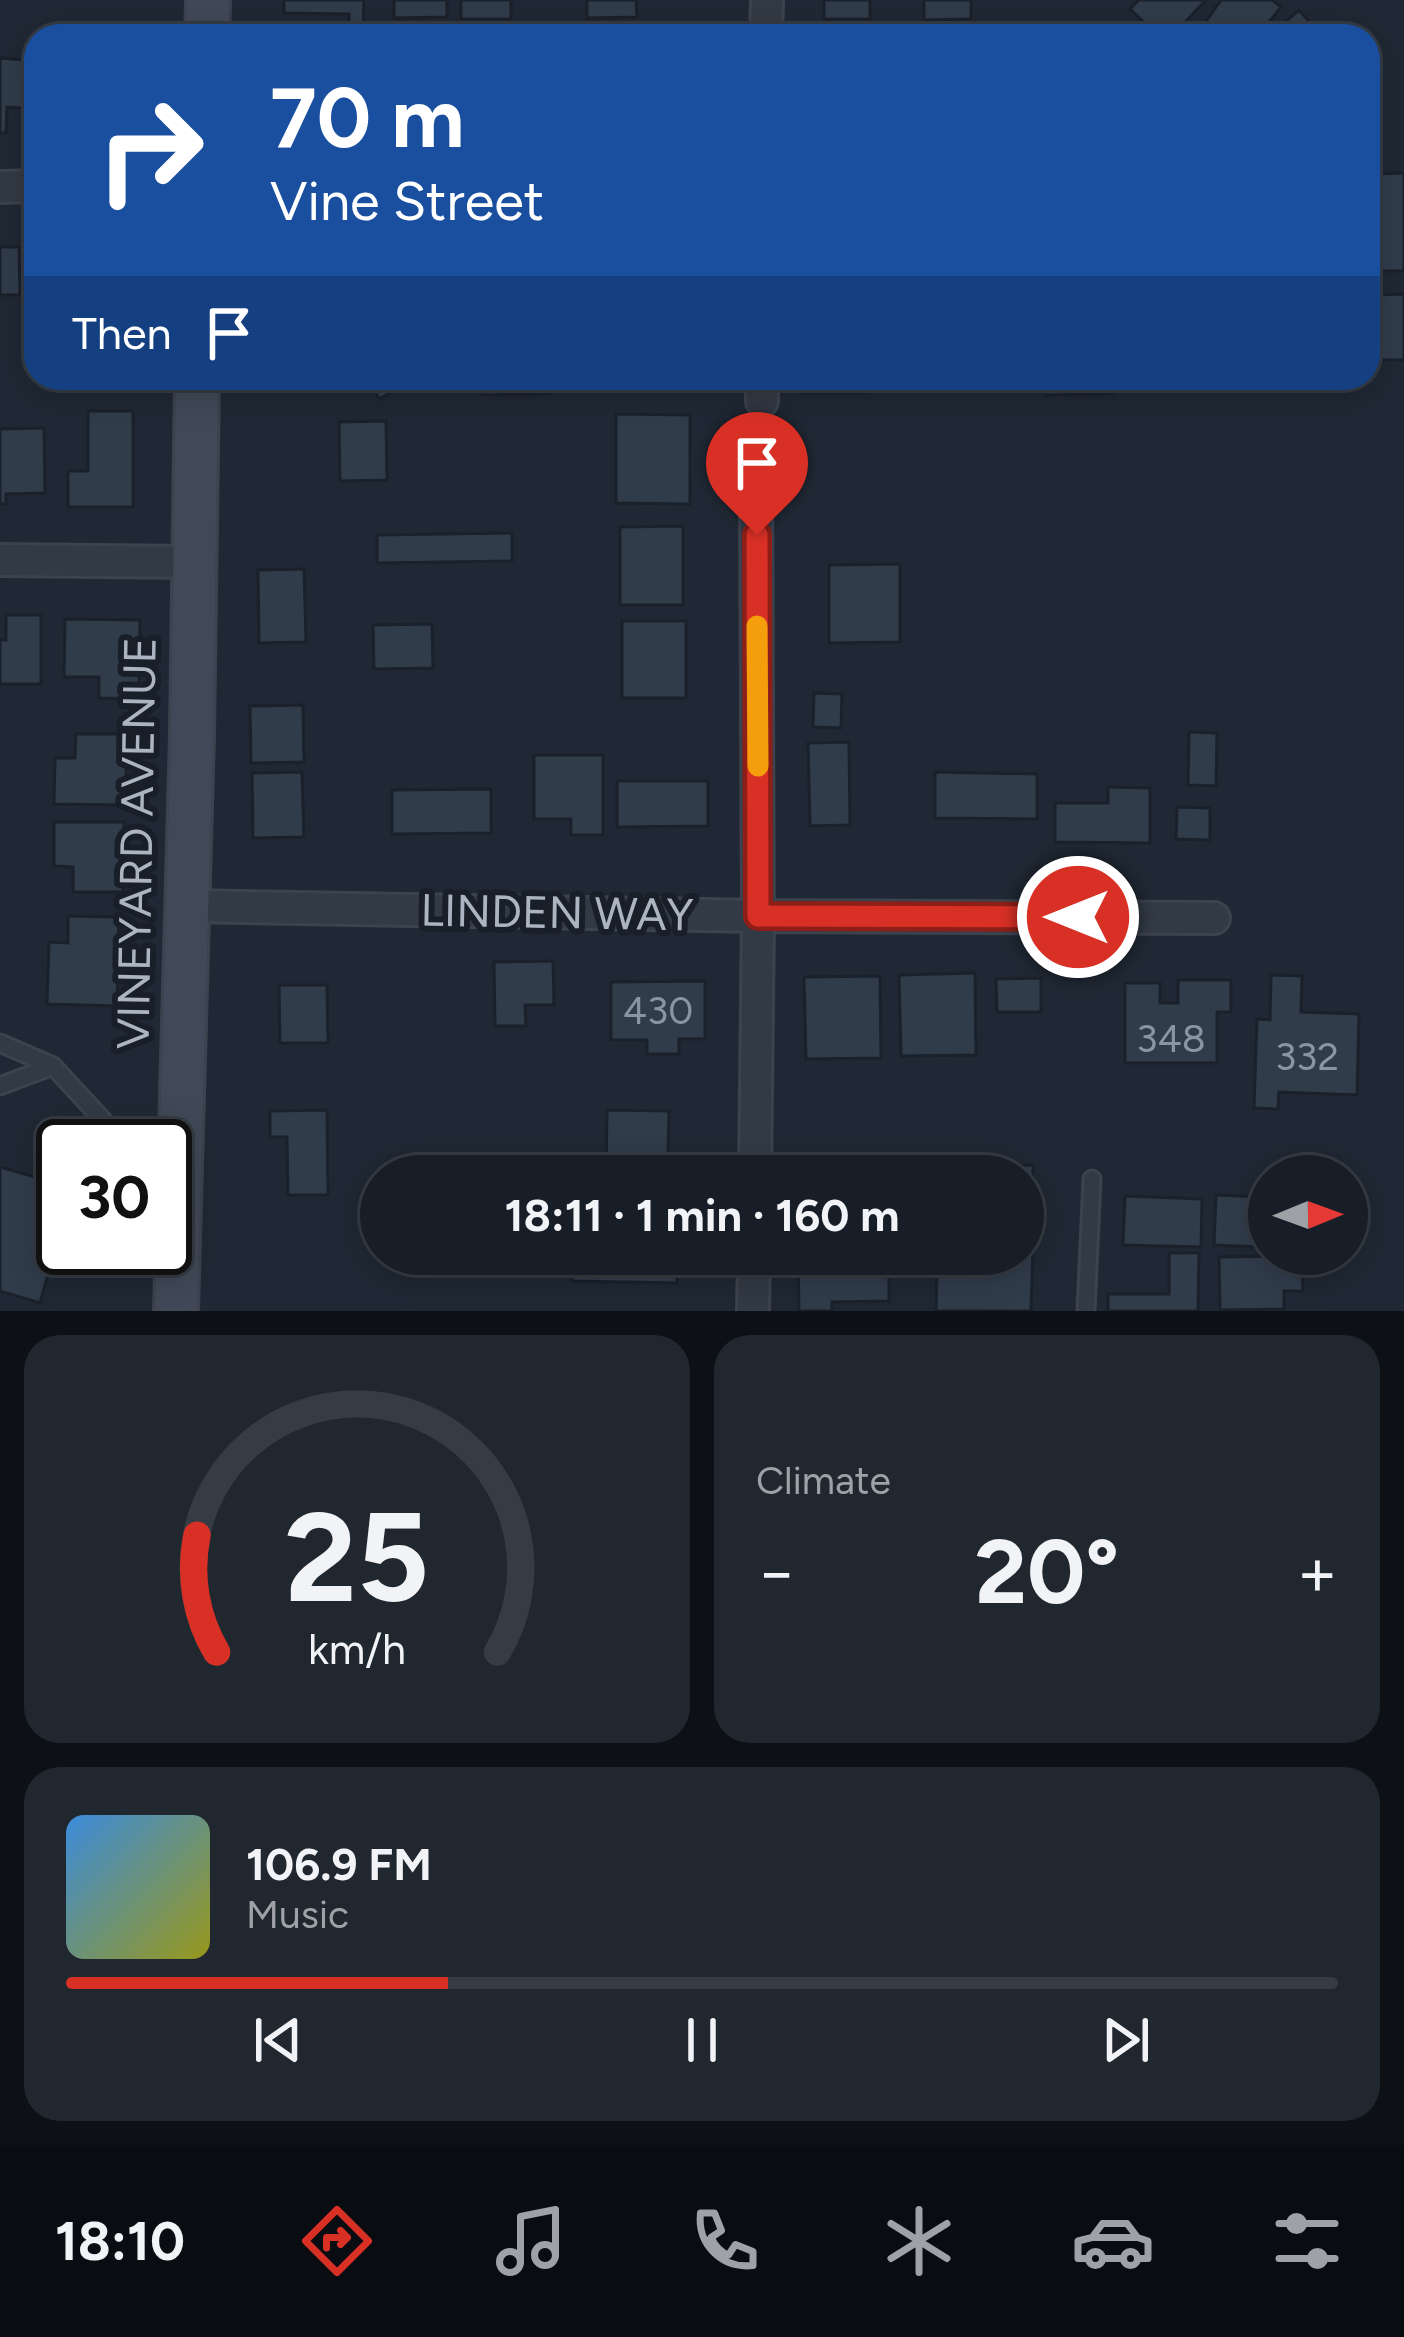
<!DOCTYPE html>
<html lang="en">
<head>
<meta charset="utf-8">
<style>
	body { margin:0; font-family:Figtree,sans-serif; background:#20272f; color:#f1f3f6; height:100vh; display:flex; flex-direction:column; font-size:45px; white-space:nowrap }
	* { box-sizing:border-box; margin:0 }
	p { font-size:39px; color:#9ea2a7 }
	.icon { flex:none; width:66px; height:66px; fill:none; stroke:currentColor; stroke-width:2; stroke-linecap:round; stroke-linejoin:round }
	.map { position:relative; height:1311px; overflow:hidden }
	.details { display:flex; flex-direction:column; gap:24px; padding:24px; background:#0d1015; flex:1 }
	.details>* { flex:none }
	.guide { position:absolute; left:24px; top:24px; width:1356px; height:366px; border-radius:36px; box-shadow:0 6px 30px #0003,0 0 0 3px #363c44; background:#1a4fa0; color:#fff; overflow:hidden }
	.needle { width:78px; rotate:89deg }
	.fabs { position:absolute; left:1248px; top:1155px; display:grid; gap:24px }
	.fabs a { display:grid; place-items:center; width:120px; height:120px; border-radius:50%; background:#171e27; box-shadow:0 6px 30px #0003,0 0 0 3px #363c44; font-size:60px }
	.speed { position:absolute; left:36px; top:1119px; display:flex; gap:24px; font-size:60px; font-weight:700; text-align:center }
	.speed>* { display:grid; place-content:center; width:156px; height:156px; border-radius:50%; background:#171e27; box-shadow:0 6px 30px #0003,0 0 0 3px #363c44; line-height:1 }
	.speed .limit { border:6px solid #111; border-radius:18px; background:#fff; color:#111 }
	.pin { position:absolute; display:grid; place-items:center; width:102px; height:102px; color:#fff; margin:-123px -51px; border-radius:50% 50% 50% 0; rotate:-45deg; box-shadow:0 0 12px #0007 }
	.pin .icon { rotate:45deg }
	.me { position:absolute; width:132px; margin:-66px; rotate:270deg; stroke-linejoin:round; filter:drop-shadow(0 0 9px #0008) }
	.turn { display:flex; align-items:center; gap:42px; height:252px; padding:0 48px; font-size:54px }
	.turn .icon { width:156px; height:156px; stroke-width:2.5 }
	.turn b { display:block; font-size:84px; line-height:102px }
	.then { display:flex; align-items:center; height:114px; padding:0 48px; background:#0003; gap:24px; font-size:45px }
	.big { font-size:90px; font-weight:700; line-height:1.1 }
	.details .tile { flex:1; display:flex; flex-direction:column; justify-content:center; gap:18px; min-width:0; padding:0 42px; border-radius:36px; background:#20272f }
	.details .dial { align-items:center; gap:0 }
	.dial svg { height:312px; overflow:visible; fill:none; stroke:#363c44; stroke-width:7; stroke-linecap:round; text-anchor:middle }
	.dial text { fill:#f1f3f6; stroke:none }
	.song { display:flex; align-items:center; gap:36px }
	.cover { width:144px; height:144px; border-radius:18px; background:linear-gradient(135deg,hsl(210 70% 55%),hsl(60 70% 35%)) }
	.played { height:12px; border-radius:6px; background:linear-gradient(90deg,#d93025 30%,#363c44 30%) }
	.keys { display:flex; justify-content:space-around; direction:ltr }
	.heat { display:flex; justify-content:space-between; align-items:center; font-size:66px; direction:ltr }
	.details .tiles { flex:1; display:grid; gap:24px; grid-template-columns:1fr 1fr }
	.tile:last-child { grid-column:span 2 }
	.trip { position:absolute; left:360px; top:1155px; width:684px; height:120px; border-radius:60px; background:#171e27; box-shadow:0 6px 30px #0003,0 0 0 3px #363c44; font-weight:700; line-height:120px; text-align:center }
	.tabs { display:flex; height:192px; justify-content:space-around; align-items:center; background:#090c10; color:#9ea2a7 }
	.tabs .icon { width:84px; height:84px }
	.tabs .active { color:#d93025 }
	.tabs b { font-size:54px; color:#f1f3f6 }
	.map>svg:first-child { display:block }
</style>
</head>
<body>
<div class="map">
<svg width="1404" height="1311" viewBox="0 0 1404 1311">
	<rect width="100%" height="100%" fill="#1f2834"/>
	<path fill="#313c4b" stroke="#1a212b" stroke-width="3" d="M 284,0 L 364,0 L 363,34 L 376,36 L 349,36 L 349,14 L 284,13 Z
		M 394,0 L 447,0 L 447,17 L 394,18 Z
		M 461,0 L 511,0 L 511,19 L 461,19 Z
		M 587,0 L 636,0 L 637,17 L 587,18 Z
		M 824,0 L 870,0 L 870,19 L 824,19 Z
		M 924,0 L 971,0 L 971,19 L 924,20 Z
		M 1139,0 L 1206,0 L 1172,36 L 1158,36 L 1130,9 Z
		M 1221,0 L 1272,0 L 1281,7 L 1258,36 L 1196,36 Z
		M 1299,10 L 1322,36 L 1270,36 Z
		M 868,27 L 868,36 L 824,36 L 824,28 Z
		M 990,29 L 990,36 L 916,36 L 916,30 Z
		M 0,58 L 36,61 L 36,109 L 7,107 L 6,133 L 0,133 Z
		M 1404,173 L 1404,271 L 1368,271 L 1368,174 Z
		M 0,247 L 19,247 L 20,295 L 0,295 Z
		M 1404,294 L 1404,360 L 1375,360 L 1374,295 Z
		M 260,378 L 297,378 L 297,387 L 261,388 Z
		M 368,378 L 419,378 L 379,399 Z
		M 482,378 L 551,378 L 551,394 L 482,395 Z
		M 563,378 L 631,378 L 631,387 L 563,388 Z
		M 642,378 L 713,378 L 713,385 L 642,386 Z
		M 803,378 L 872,378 L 872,392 L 804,393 Z
		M 889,378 L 953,378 L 953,383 L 889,384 Z
		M 964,378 L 1031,378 L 1031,383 L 964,383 Z
		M 1045,378 L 1113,378 L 1113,394 L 1045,395 Z
		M 1125,378 L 1194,378 L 1194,386 L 1125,387 Z
		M 1206,378 L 1273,378 L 1273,391 L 1206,392 Z
		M 1285,378 L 1353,378 L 1353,382 L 1285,383 Z
		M 88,411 L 133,411 L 133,507 L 68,507 L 68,471 L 88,471 Z
		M 616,414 L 690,415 L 690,504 L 616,503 Z
		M 386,421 L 387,480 L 340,481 L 339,422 Z
		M 44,428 L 45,493 L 6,494 L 6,504 L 0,504 L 0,429 Z
		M 683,526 L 683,605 L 620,605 L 620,527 Z
		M 512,533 L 512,561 L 377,563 L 377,535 Z
		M 900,564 L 900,642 L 829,643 L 829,565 Z
		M 304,569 L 306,642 L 259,643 L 258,570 Z
		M 6,615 L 41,615 L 41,684 L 0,684 L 0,640 L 6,640 Z
		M 65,619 L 140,620 L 139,699 L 99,698 L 99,677 L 64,677 Z
		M 622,621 L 686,621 L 686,698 L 622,698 Z
		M 432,624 L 433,668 L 374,669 L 373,625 Z
		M 814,693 L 842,694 L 841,728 L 813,727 Z
		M 303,705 L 304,762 L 251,763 L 250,706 Z
		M 1189,732 L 1217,733 L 1216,786 L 1188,785 Z
		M 76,734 L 126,734 L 126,805 L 54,804 L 55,758 L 75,758 Z
		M 849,742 L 850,825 L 810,826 L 808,743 Z
		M 534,755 L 603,755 L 603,835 L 571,835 L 571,819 L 534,819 Z
		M 302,772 L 304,837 L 253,838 L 252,773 Z
		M 935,772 L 1037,774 L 1037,819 L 935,818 Z
		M 617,781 L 708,781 L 708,826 L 617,827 Z
		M 1108,787 L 1150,788 L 1150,843 L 1055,842 L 1055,803 L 1108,803 Z
		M 491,789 L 491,833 L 392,834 L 392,790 Z
		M 1177,807 L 1210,808 L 1210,840 L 1176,839 Z
		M 54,822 L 124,822 L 123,892 L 73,892 L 73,867 L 54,866 Z
		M 68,916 L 119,917 L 117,1006 L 47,1004 L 49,942 L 68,943 Z
		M 553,961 L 554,1005 L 525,1005 L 526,1026 L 495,1026 L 494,962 Z
		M 975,973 L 976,1055 L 901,1056 L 899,975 Z
		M 1271,975 L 1302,976 L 1301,1012 L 1359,1014 L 1357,1095 L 1279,1092 L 1278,1109 L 1254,1108 L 1257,1019 L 1270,1020 Z
		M 880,976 L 881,1058 L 806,1059 L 804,977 Z
		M 1041,978 L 1041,1012 L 997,1012 L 996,979 Z
		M 1178,980 L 1231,980 L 1231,1012 L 1217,1012 L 1217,1063 L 1125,1063 L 1125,983 L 1160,983 L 1160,1003 L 1178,1003 Z
		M 705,981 L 705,1039 L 679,1039 L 679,1054 L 647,1054 L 647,1040 L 611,1040 L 611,982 Z
		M 279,985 L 327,985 L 328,1043 L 280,1043 Z
		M 327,1110 L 328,1195 L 288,1195 L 287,1137 L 270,1137 L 270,1111 Z
		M 607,1110 L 669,1111 L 668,1154 L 689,1155 L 688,1176 L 606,1176 Z
		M 1033,1165 L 1033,1206 L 1023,1207 L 1023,1176 L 979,1176 L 979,1166 Z
		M 0,1167 L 63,1185 L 63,1220 L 40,1303 L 0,1291 Z
		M 1216,1195 L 1261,1197 L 1260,1247 L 1214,1245 Z
		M 1125,1196 L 1202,1199 L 1201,1247 L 1123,1245 Z
		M 1023,1249 L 1033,1249 L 1031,1311 L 936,1311 L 937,1271 L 993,1272 L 993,1254 L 1023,1254 Z
		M 1169,1253 L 1199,1253 L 1198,1311 L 1108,1311 L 1108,1294 L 1169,1294 Z
		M 471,1254 L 512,1254 L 512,1276 L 471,1276 Z
		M 573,1254 L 677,1254 L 677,1283 L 572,1281 Z
		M 798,1254 L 889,1254 L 889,1301 L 832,1302 L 832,1311 L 799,1311 Z
		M 1302,1256 L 1303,1291 L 1284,1291 L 1284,1309 L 1220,1310 L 1219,1257 Z"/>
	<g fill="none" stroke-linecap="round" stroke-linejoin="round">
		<defs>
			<path id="lane" d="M 0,1043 L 53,1066 L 113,1131 L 164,1146
				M 0,1086 L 53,1066
				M 1086,1311 L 1092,1179"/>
			<path id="street" d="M 766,36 L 767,0
				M 0,187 L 36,186
				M 762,401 L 762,378
				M 0,560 L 193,562
				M 188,906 L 758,916 L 1214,918
				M 755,1176 L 758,916 L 756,487
				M 753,1311 L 754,1254"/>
			<path id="secondary" d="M 207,36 L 208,0
				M 176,1311 L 192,735 L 197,378"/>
		</defs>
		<use href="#lane" stroke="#3c434e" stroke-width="21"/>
		<use href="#street" stroke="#3c434e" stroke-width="36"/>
		<use href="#secondary" stroke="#3c434e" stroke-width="48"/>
		<use href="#lane" stroke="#323a45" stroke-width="15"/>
		<use href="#street" stroke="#323a45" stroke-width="30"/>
		<use href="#secondary" stroke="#414958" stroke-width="42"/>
	</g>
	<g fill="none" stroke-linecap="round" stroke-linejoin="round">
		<defs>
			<path id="route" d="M 757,535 L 758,916 L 1078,917"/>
		</defs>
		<use href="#route" stroke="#8d1f18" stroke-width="30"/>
		<use href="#route" stroke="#d93025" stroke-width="21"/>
		<path stroke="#f59e0b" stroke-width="21" d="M 757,626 L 758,766"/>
	</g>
	<g text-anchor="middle" stroke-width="12" stroke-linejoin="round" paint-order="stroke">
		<g font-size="39" fill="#8b94a2">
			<text x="658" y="1024">430</text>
			<text x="1171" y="1052">348</text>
			<text x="1307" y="1070">332</text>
		</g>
		<g font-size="45" fill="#acb4c2" stroke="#181f29">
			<text transform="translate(136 843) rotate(-89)" y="16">VINEYARD AVENUE</text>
			<text transform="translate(557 912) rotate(1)" y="16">LINDEN WAY</text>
		</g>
	</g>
</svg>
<div class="fabs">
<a><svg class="needle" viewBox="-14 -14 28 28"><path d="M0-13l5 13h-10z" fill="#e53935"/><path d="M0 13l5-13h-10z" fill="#9ea2a7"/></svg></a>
</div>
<div class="speed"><div class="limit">30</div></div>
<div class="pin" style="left:757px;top:535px;background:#d93025"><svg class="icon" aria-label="arrive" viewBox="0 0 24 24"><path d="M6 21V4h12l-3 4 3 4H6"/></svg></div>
<svg class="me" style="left:1078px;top:917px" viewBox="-20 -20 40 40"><circle r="17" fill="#d93025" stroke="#fff" stroke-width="3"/><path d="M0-11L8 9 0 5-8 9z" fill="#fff"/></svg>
<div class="trip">18:11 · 1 min · 160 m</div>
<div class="guide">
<div class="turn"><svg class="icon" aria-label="right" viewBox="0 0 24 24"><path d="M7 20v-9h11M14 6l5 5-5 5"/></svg><div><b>70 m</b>Vine Street</div></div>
<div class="then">Then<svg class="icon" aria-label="arrive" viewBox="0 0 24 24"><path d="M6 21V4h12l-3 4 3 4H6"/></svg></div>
</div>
</div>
<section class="details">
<div class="tiles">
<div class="tile dial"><svg viewBox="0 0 100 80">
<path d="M14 69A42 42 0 1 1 86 69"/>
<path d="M14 69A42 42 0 0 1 9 39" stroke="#d93025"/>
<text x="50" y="56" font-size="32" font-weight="700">25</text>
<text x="50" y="72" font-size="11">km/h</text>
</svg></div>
<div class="tile"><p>Climate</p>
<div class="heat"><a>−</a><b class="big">20°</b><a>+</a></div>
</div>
<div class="tile">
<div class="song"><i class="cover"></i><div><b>106.9 FM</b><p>Music</p></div></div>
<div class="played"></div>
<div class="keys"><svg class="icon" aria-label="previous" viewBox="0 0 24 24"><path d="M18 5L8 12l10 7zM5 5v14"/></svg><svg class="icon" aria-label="pause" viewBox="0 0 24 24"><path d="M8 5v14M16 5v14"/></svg><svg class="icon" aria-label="next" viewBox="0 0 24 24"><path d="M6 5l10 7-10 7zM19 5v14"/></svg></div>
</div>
</div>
</section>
<nav class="tabs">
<b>18:10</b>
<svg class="icon active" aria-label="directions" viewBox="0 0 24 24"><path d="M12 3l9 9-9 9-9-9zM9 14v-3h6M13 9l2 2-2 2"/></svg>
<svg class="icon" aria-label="music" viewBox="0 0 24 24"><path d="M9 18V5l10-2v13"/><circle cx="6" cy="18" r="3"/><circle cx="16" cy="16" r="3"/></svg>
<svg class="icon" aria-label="phone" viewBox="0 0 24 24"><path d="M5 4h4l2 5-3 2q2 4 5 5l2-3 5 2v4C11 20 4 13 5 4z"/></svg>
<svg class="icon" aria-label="climate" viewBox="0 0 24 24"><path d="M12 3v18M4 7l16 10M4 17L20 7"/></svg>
<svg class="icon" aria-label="car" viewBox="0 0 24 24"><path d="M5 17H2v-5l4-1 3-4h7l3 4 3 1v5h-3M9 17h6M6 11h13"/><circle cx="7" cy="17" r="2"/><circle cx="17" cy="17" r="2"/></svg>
<svg class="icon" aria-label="filters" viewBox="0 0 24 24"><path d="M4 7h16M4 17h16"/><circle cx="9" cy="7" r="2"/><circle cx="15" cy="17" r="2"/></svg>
</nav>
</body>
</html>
